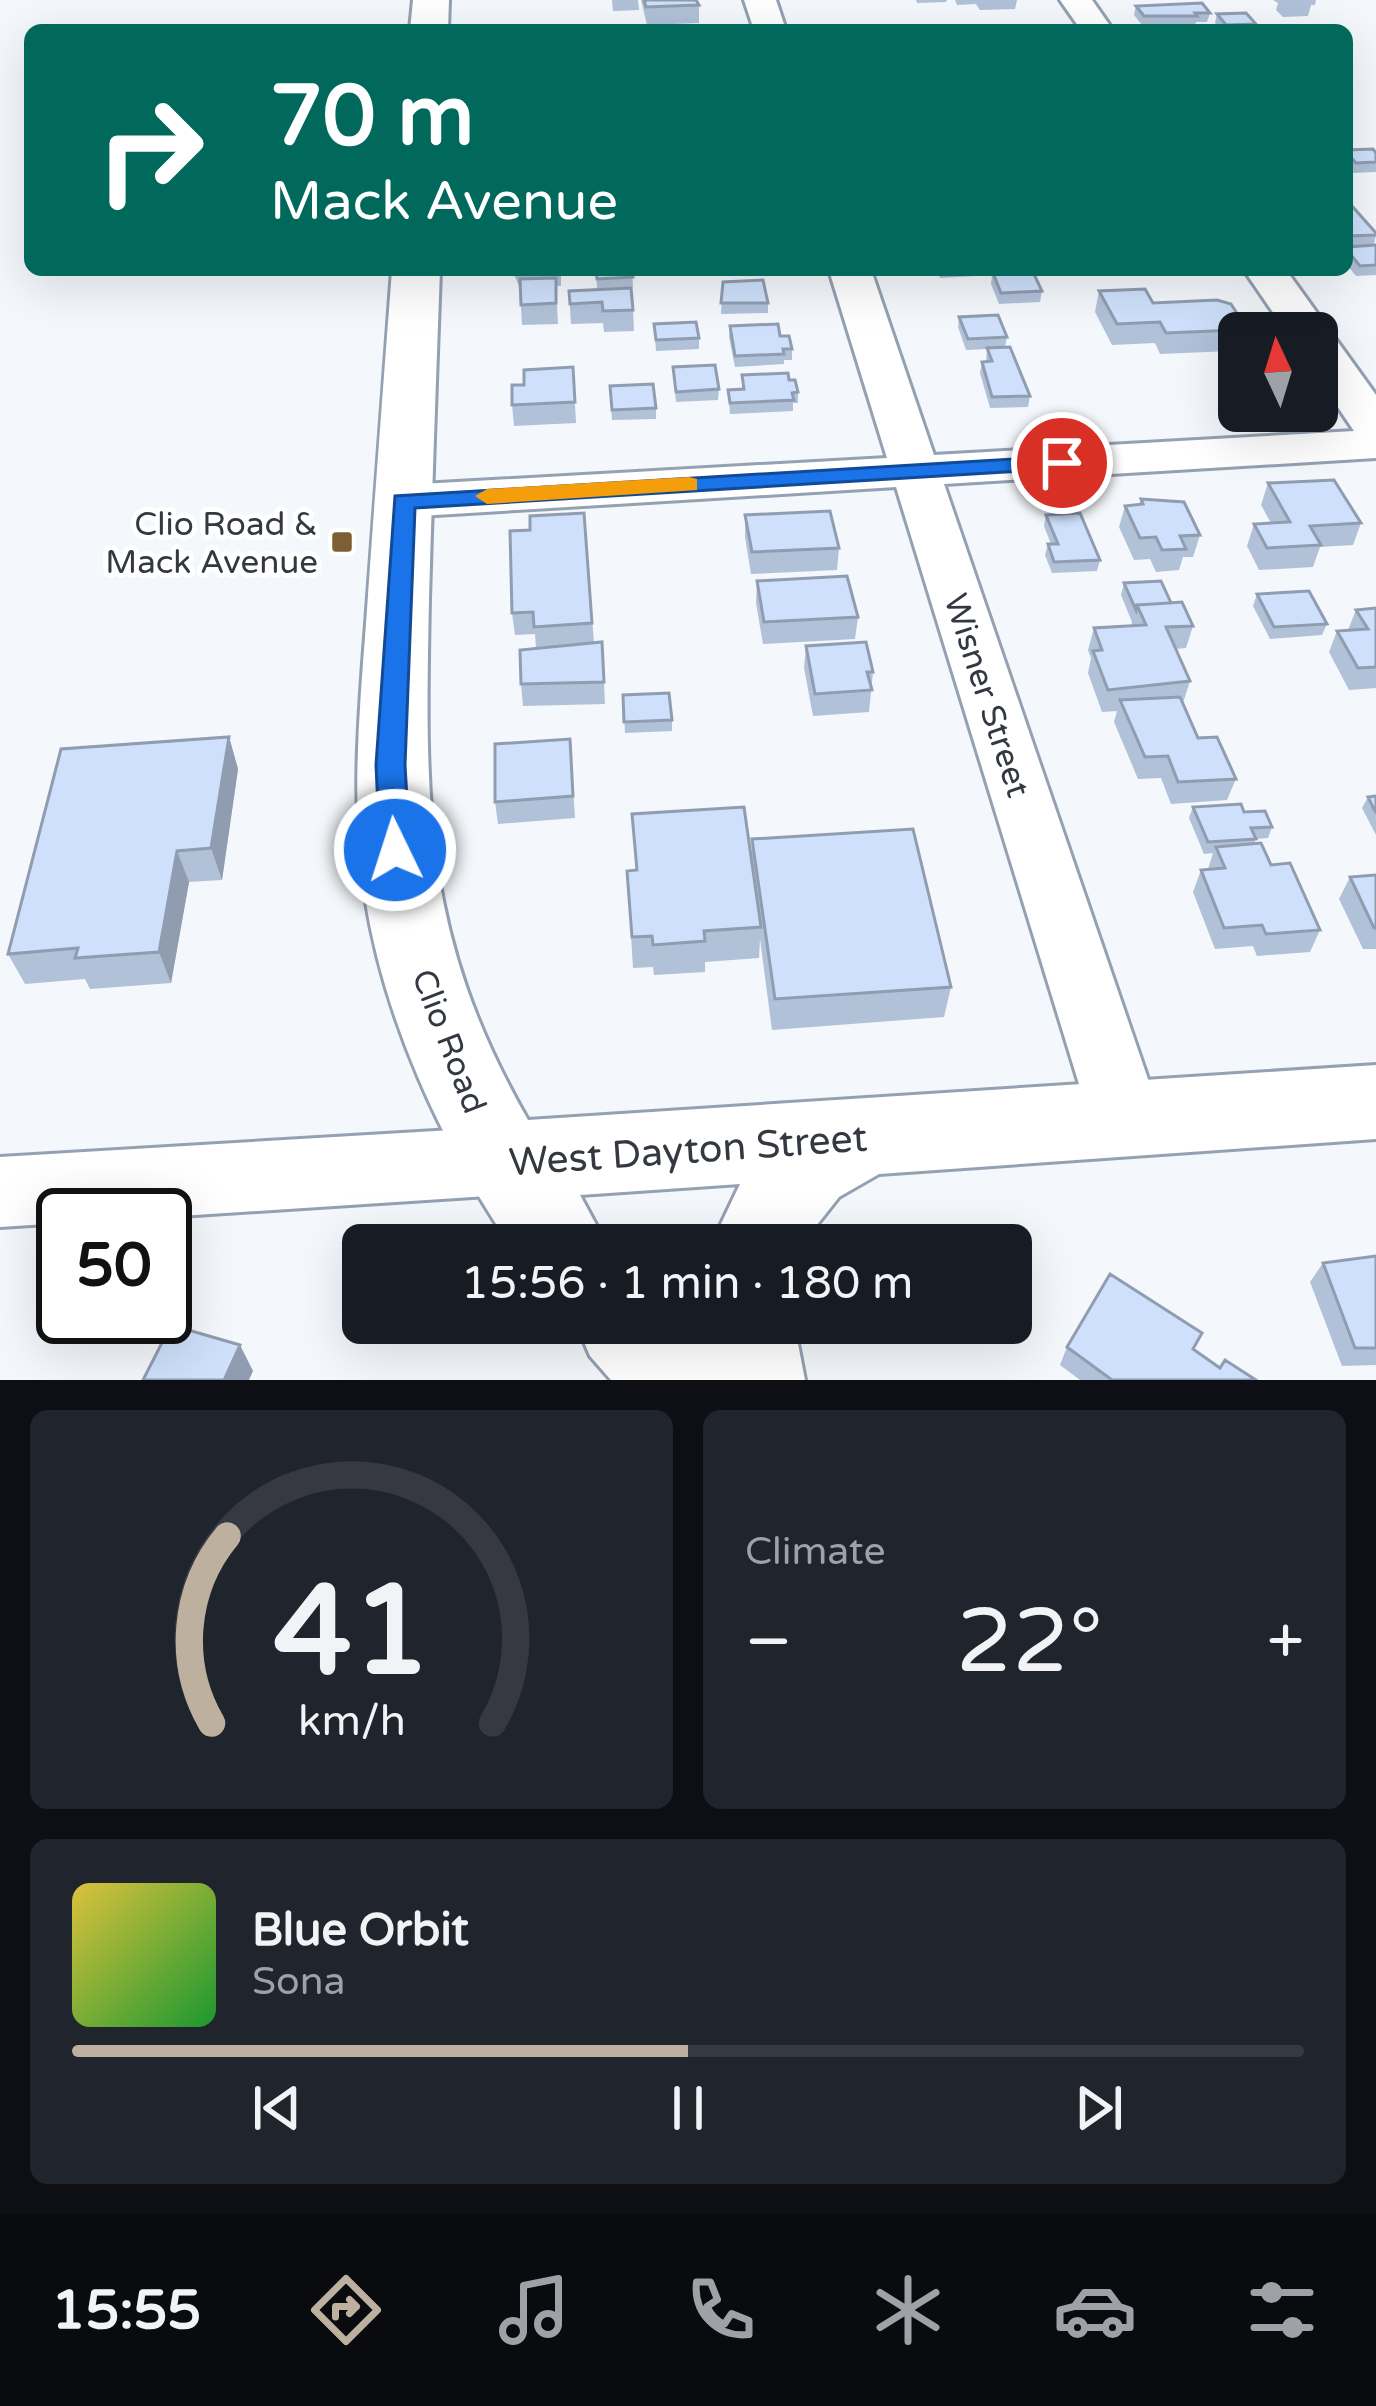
<!DOCTYPE html>
<html lang="en">
<head>
<meta charset="utf-8">
<style>
	body { margin:0; font-family:"Varela Round",sans-serif; background:#20242c; color:#f1f3f6; height:100vh; display:flex; flex-direction:column; font-size:45px; white-space:nowrap }
	* { box-sizing:border-box; margin:0 }
	p { font-size:39px; color:#9ea1a6 }
	.icon { flex:none; width:66px; height:66px; fill:none; stroke:currentColor; stroke-width:2; stroke-linecap:round; stroke-linejoin:round }
	.map { position:relative; height:1380px; overflow:hidden }
	.details { display:flex; flex-direction:column; gap:30px; padding:30px; background:#0d0f14; flex:1 }
	.details>* { flex:none }
	.banner { position:absolute; left:24px; top:24px; width:1329px; height:252px; border-radius:18px; box-shadow:0 12px 48px #0002; background:#00695c; color:#fff; overflow:hidden }
	.needle { width:78px; rotate:356deg }
	.tools { position:absolute; left:1218px; top:312px; display:grid; gap:24px }
	.tools a { display:grid; place-items:center; width:120px; height:120px; border-radius:18px; background:#171b24; box-shadow:0 12px 48px #0002; font-size:60px }
	.speed { position:absolute; left:36px; top:1188px; display:flex; gap:24px; font-size:60px; font-weight:700; text-align:center }
	.speed>* { display:grid; place-content:center; width:156px; height:156px; border-radius:50%; background:#171b24; box-shadow:0 12px 48px #0002; line-height:1 }
	.speed .limit { border:6px solid #111; border-radius:18px; background:#fff; color:#111 }
	.pin { position:absolute; display:grid; place-items:center; width:102px; height:102px; color:#fff; margin:-51px; border:6px solid #fff; border-radius:50%; box-shadow:0 3px 12px #0007 }
	.me { position:absolute; width:132px; margin:-66px; rotate:356deg; stroke-linejoin:round; filter:drop-shadow(0 0 9px #0008) }
	.turn { display:flex; align-items:center; gap:42px; height:252px; padding:0 48px; font-size:54px }
	.turn .icon { width:156px; height:156px; stroke-width:2.5 }
	.turn b { display:block; font-size:84px; line-height:102px }
	.big { font-size:90px; font-weight:600; line-height:1.1 }
	.details .tile { flex:1; display:flex; flex-direction:column; justify-content:center; gap:18px; min-width:0; padding:0 42px; border-radius:18px; background:#20242c }
	.details .dial { align-items:center; gap:0 }
	.dial svg { height:312px; overflow:visible; fill:none; stroke:#363941; stroke-width:7; stroke-linecap:round; text-anchor:middle }
	.dial text { fill:#f1f3f6; stroke:none }
	.song { display:flex; align-items:center; gap:36px }
	.cover { width:144px; height:144px; border-radius:18px; background:linear-gradient(135deg,hsl(50 70% 55%),hsl(130 70% 35%)) }
	.played { height:12px; border-radius:6px; background:linear-gradient(90deg,#bdb09e 50%,#363941 50%) }
	.keys { display:flex; justify-content:space-around; direction:ltr }
	.heat { display:flex; justify-content:space-between; align-items:center; font-size:66px; direction:ltr }
	.details .tiles { flex:1; display:grid; gap:30px; grid-template-columns:1fr 1fr }
	.tile:last-child { grid-column:span 2 }
	.trip { position:absolute; left:342px; top:1224px; width:690px; height:120px; border-radius:18px; background:#171b24; box-shadow:0 12px 48px #0002; font-weight:600; line-height:120px; text-align:center }
	.menu { display:flex; height:192px; justify-content:space-around; align-items:center; background:#090b0e; color:#9ea1a6 }
	.menu .icon { width:84px; height:84px }
	.menu .active { color:#bdb09e }
	.menu b { font-size:54px; color:#f1f3f6 }
	.map>svg:first-child { display:block }
</style>
</head>
<body>
<div class="map">
<svg width="1376" height="1380" viewBox="0 0 1376 1380">
	<rect width="100%" height="100%" fill="#f4f7fb"/>
	<g fill="none" stroke-linecap="round" stroke-linejoin="round">
		<defs>
			<path id="street" d="M 744,0 L 776,0 L 786,30 L 754,30 Z
				M 1060,0 L 1092,0 L 1113,30 L 1081,30 Z
				M 829,270 L 871,270 L 934,455 L 1354,431 L 1317,376 L 1317,333 L 1287,333 L 1244,270 L 1286,270 L 1376,395 L 1376,458 L 944,484 L 1162,1120 L 1152,1143 L 1126,1153 L 1100,1143 L 1090,1120 L 896,487 L 403,517 L 385,512 L 378,501 L 385,490 L 403,485 L 887,458 Z
				M 503,1127 L 529,1137 L 540,1161 L 529,1185 L 503,1195 L 165,1217 L 63,1215 L 63,1223 L 0,1227 L 0,1157 Z"/>
			<path id="secondary" d="M 413,0 L 449,0 L 448,30 L 410,30 Z
				M 392,270 L 440,270 C 436,380 432,489 429,599 C 425,803 422,936 528,1120 L 1376,1065 L 1376,1139 L 879,1174 L 839,1197 L 801,1245 L 711,1245 L 740,1184 L 580,1195 L 607,1245 L 510,1245 C 441,1143 384,1019 365,896 C 351,804 359,715 366,624 C 374,506 383,388 392,270 Z
				M 576,1323 L 686,1323 L 703,1341 L 700,1323 L 794,1323 L 805,1380 L 611,1380 L 590,1356 Z"/>
		</defs>
		<use href="#street" stroke="#94a1b3" stroke-width="6"/>
		<use href="#secondary" stroke="#94a1b3" stroke-width="6"/>
		<use href="#street" fill="#fff" fill-rule="evenodd"/>
		<use href="#secondary" fill="#fff" fill-rule="evenodd"/>
	</g>
	<path fill="#b1c1d8" d="M 612,0 L 638,0 L 639,10 L 613,11 Z
		M 641,0 L 696,0 L 699,5 L 699,23 L 647,25 Z
		M 916,0 L 947,0 L 946,2 L 917,3 Z
		M 955,0 L 1017,0 L 1015,9 L 980,10 L 976,4 L 957,5 Z
		M 1273,0 L 1316,0 L 1315,5 L 1311,5 L 1308,16 L 1283,17 L 1276,10 L 1278,3 Z
		M 1136,6 L 1210,13 L 1207,22 L 1196,22 L 1195,25 L 1142,25 L 1134,15 Z
		M 1217,14 L 1256,24 L 1254,30 L 1221,30 L 1215,23 Z
		M 1347,150 L 1376,153 L 1376,172 L 1352,173 L 1347,167 Z
		M 1347,207 L 1376,233 L 1374,245 L 1376,245 L 1376,275 L 1356,276 L 1347,265 Z
		M 512,270 L 579,270 L 561,271 L 561,286 L 556,286 L 558,324 L 522,325 L 520,288 Z
		M 596,270 L 632,270 L 633,287 L 597,289 Z
		M 937,270 L 1005,270 L 1005,273 L 1042,291 L 1040,302 L 999,304 L 991,284 L 992,275 L 940,278 Z
		M 723,282 L 768,303 L 768,313 L 721,314 Z
		M 569,291 L 633,310 L 634,331 L 604,332 L 603,323 L 571,324 Z
		M 1099,291 L 1153,303 L 1240,318 L 1230,351 L 1160,354 L 1155,343 L 1112,345 L 1095,312 Z
		M 959,317 L 1007,337 L 1005,347 L 1030,396 L 1028,407 L 990,408 L 980,373 L 982,362 L 986,362 L 987,349 L 966,350 L 958,327 Z
		M 654,324 L 699,338 L 699,349 L 656,351 Z
		M 730,326 L 780,336 L 792,349 L 792,360 L 784,360 L 784,364 L 735,367 L 729,337 Z
		M 573,367 L 576,423 L 514,426 L 512,405 L 524,385 Z
		M 673,367 L 719,389 L 718,400 L 676,402 Z
		M 742,375 L 789,380 L 798,392 L 798,403 L 793,403 L 793,411 L 730,414 L 728,390 L 742,389 Z
		M 610,386 L 656,408 L 656,419 L 612,420 Z
		M 1268,483 L 1361,523 L 1353,545 L 1320,547 L 1313,567 L 1259,570 L 1247,546 L 1254,524 L 1271,523 L 1261,505 Z
		M 1141,499 L 1200,535 L 1193,557 L 1183,557 L 1179,570 L 1156,572 L 1150,559 L 1134,560 L 1119,527 L 1125,506 L 1139,505 Z
		M 584,513 L 594,643 L 602,642 L 605,704 L 523,706 L 521,684 L 536,648 L 535,634 L 515,635 L 512,613 L 530,530 Z
		M 745,515 L 839,548 L 837,570 L 751,574 L 745,537 Z
		M 1046,515 L 1100,560 L 1097,571 L 1052,573 L 1045,555 L 1048,544 L 1051,544 L 1044,526 Z
		M 757,581 L 858,617 L 855,639 L 763,644 L 756,603 Z
		M 1124,583 L 1171,603 L 1193,626 L 1186,648 L 1175,649 L 1190,681 L 1183,703 L 1198,738 L 1236,779 L 1227,800 L 1171,804 L 1161,778 L 1138,779 L 1114,722 L 1117,711 L 1102,712 L 1088,673 L 1091,658 L 1088,650 L 1094,628 L 1131,626 L 1132,622 L 1121,595 Z
		M 1257,594 L 1327,624 L 1322,635 L 1270,639 L 1253,606 Z
		M 1376,608 L 1376,688 L 1349,690 L 1329,652 L 1337,631 L 1348,630 L 1356,610 Z
		M 806,646 L 873,672 L 869,712 L 813,716 L 804,668 Z
		M 623,695 L 672,720 L 672,731 L 625,733 Z
		M 229,737 L 238,769 L 222,880 L 189,882 L 171,983 L 90,989 L 85,979 L 25,984 L 8,954 Z
		M 570,739 L 575,818 L 498,824 L 495,802 Z
		M 1376,796 L 1376,835 L 1362,808 L 1368,797 Z
		M 1193,807 L 1244,812 L 1272,827 L 1268,838 L 1256,839 L 1254,844 L 1320,930 L 1310,952 L 1257,956 L 1253,946 L 1215,949 L 1193,892 L 1201,870 L 1208,869 L 1213,853 L 1204,854 L 1189,818 Z
		M 632,814 L 751,861 L 752,839 L 951,987 L 944,1017 L 772,1030 L 760,939 L 759,958 L 705,962 L 705,972 L 654,975 L 653,967 L 633,968 L 627,871 L 636,870 Z
		M 1376,875 L 1376,949 L 1363,949 L 1339,899 L 1350,877 Z
		M 1376,1256 L 1376,1365 L 1342,1366 L 1310,1282 L 1323,1263 Z
		M 1067,1347 L 1193,1349 L 1220,1368 L 1256,1380 L 1080,1380 L 1060,1365 Z"/>
	<path fill="#909db0" d="M 229,737 L 238,769 L 222,880 L 211,848 Z
		M 177,851 L 189,882 L 171,983 L 159,952 Z
		M 240,1345 L 253,1371 L 249,1380 L 224,1380 Z"/>
	<path fill="#cee0fb" stroke="#909db0" stroke-width="3" d="M 644,0 L 696,0 L 699,5 L 646,7 Z
		M 1202,3 L 1210,13 L 1195,13 L 1197,16 L 1144,16 L 1136,6 Z
		M 1246,13 L 1256,24 L 1226,25 L 1217,14 Z
		M 1373,149 L 1376,153 L 1376,162 L 1356,163 L 1347,153 L 1347,150 Z
		M 1352,206 L 1376,233 L 1376,235 L 1347,236 L 1347,207 Z
		M 1376,245 L 1376,265 L 1360,266 L 1347,250 L 1347,247 Z
		M 596,270 L 632,270 L 633,277 L 597,279 Z
		M 1033,272 L 1042,291 L 1001,293 L 993,273 Z
		M 556,278 L 556,303 L 521,305 L 520,279 Z
		M 763,280 L 768,303 L 721,303 L 723,282 Z
		M 631,288 L 633,310 L 603,311 L 602,302 L 570,304 L 569,291 Z
		M 1145,289 L 1153,303 L 1217,300 L 1231,304 L 1240,318 L 1229,319 L 1236,330 L 1166,333 L 1160,322 L 1117,324 L 1099,291 Z
		M 998,315 L 1007,337 L 968,339 L 959,317 Z
		M 696,322 L 699,338 L 656,340 L 654,324 Z
		M 778,324 L 780,336 L 789,336 L 792,349 L 783,349 L 784,354 L 735,356 L 730,326 Z
		M 1010,347 L 1030,396 L 992,397 L 982,362 L 992,361 L 987,348 Z
		M 715,365 L 719,389 L 676,392 L 673,367 Z
		M 573,367 L 575,402 L 512,405 L 512,385 L 524,385 L 524,370 Z
		M 788,373 L 789,380 L 795,380 L 798,392 L 792,393 L 794,400 L 730,403 L 728,390 L 744,389 L 742,375 Z
		M 653,384 L 656,408 L 612,410 L 610,386 Z
		M 1334,480 L 1361,523 L 1310,526 L 1321,545 L 1267,548 L 1254,524 L 1290,522 L 1268,483 Z
		M 1141,499 L 1184,502 L 1200,535 L 1180,536 L 1186,549 L 1162,550 L 1156,537 L 1140,538 L 1125,506 L 1143,504 Z
		M 830,511 L 839,548 L 752,552 L 745,515 Z
		M 584,513 L 592,623 L 534,627 L 533,612 L 512,613 L 510,531 L 530,530 L 530,516 Z
		M 1080,513 L 1100,560 L 1054,562 L 1048,544 L 1058,544 L 1046,515 Z
		M 847,576 L 858,617 L 764,622 L 757,581 Z
		M 1161,581 L 1171,603 L 1137,605 L 1136,610 L 1124,583 Z
		M 1309,591 L 1327,624 L 1274,627 L 1257,594 Z
		M 1182,602 L 1193,626 L 1166,627 L 1190,681 L 1108,690 L 1093,651 L 1102,650 L 1094,628 L 1146,625 L 1137,605 Z
		M 1376,608 L 1376,667 L 1358,668 L 1337,631 L 1368,629 L 1356,610 Z
		M 602,642 L 604,682 L 521,684 L 520,650 Z
		M 866,642 L 873,672 L 867,672 L 872,690 L 815,694 L 806,646 Z
		M 669,693 L 672,720 L 624,722 L 623,695 Z
		M 1180,697 L 1198,738 L 1217,737 L 1236,779 L 1178,782 L 1168,756 L 1145,757 L 1120,700 Z
		M 229,737 L 211,848 L 177,851 L 159,952 L 75,958 L 78,948 L 8,954 L 61,749 Z
		M 570,739 L 573,796 L 495,802 L 495,744 Z
		M 1376,796 L 1376,813 L 1368,797 Z
		M 1241,804 L 1244,812 L 1265,811 L 1272,827 L 1251,828 L 1256,839 L 1208,842 L 1193,807 Z
		M 744,807 L 761,927 L 704,931 L 705,941 L 653,945 L 652,936 L 632,937 L 627,871 L 637,870 L 632,814 Z
		M 913,829 L 951,987 L 775,999 L 752,839 Z
		M 1261,843 L 1271,865 L 1290,863 L 1320,930 L 1266,934 L 1262,925 L 1224,928 L 1201,870 L 1225,868 L 1216,847 Z
		M 1376,875 L 1376,928 L 1374,928 L 1350,877 Z
		M 1376,1256 L 1376,1348 L 1355,1348 L 1323,1263 Z
		M 1110,1274 L 1202,1333 L 1193,1349 L 1220,1368 L 1225,1360 L 1256,1380 L 1112,1380 L 1067,1347 Z
		M 171,1325 L 240,1345 L 224,1380 L 143,1380 Z"/>
	<path fill="#1a73e8" stroke="#114b97" stroke-width="3" d="M 1062,456 L 1074,463 L 1070,468 L 415,508 L 405,765 L 410,850 L 406,859 L 384,859 L 380,850 L 376,765 L 395,496 Z"/>
	<path fill="#f59e0b" d="M 689,477 L 697,479 L 697,490 L 487,504 L 475,496 L 487,489 Z"/>
	<rect fill="#7d5f33" stroke="#fff" stroke-width="4.5" x="330" y="530" width="24" height="24" rx="6"/>
	<g text-anchor="middle" stroke-width="10" stroke-linejoin="round" paint-order="stroke">
		<g font-size="33" fill="#343941" stroke="#fff" text-anchor="end">
			<text x="318" y="535">Clio Road &amp;<tspan x="318" dy="38">Mack Avenue</tspan></text>
		</g>
		<g font-size="33" fill="#343941" stroke="#fff">
			<text transform="translate(988 695) rotate(72)" y="12">Wisner Street</text>
			<text transform="translate(450 1041) rotate(69)" y="12">Clio Road</text>
		</g>
		<g font-size="39" fill="#343941" stroke="#fff">
			<text transform="translate(688 1149) rotate(-4)" y="14">West Dayton Street</text>
		</g>
	</g>
</svg>
<div class="tools">
<a><svg class="needle" viewBox="-14 -14 28 28"><path d="M0-13l5 13h-10z" fill="#e53935"/><path d="M0 13l5-13h-10z" fill="#9ea1a6"/></svg></a>
</div>
<div class="speed"><div class="limit">50</div></div>
<div class="pin" style="left:1062px;top:463px;background:#d93025"><svg class="icon" aria-label="arrive" viewBox="0 0 24 24"><path d="M6 21V4h12l-3 4 3 4H6"/></svg></div>
<svg class="me" style="left:395px;top:850px" viewBox="-20 -20 40 40"><circle r="17" fill="#1a73e8" stroke="#fff" stroke-width="3"/><path d="M0-11L8 9 0 5-8 9z" fill="#fff"/></svg>
<div class="trip">15:56 · 1 min · 180 m</div>
<div class="banner">
<div class="turn"><svg class="icon" aria-label="right" viewBox="0 0 24 24"><path d="M7 20v-9h11M14 6l5 5-5 5"/></svg><div><b>70 m</b>Mack Avenue</div></div>
</div>
</div>
<section class="details">
<div class="tiles">
<div class="tile dial"><svg viewBox="0 0 100 80">
<path d="M14 69A42 42 0 1 1 86 69"/>
<path d="M14 69A42 42 0 0 1 18 21" stroke="#bdb09e"/>
<text x="50" y="56" font-size="32" font-weight="700">41</text>
<text x="50" y="72" font-size="11">km/h</text>
</svg></div>
<div class="tile"><p>Climate</p>
<div class="heat"><a>−</a><b class="big">22°</b><a>+</a></div>
</div>
<div class="tile">
<div class="song"><i class="cover"></i><div><b>Blue Orbit</b><p>Sona</p></div></div>
<div class="played"></div>
<div class="keys"><svg class="icon" aria-label="previous" viewBox="0 0 24 24"><path d="M18 5L8 12l10 7zM5 5v14"/></svg><svg class="icon" aria-label="pause" viewBox="0 0 24 24"><path d="M8 5v14M16 5v14"/></svg><svg class="icon" aria-label="next" viewBox="0 0 24 24"><path d="M6 5l10 7-10 7zM19 5v14"/></svg></div>
</div>
</div>
</section>
<nav class="menu">
<b>15:55</b>
<svg class="icon active" aria-label="directions" viewBox="0 0 24 24"><path d="M12 3l9 9-9 9-9-9zM9 14v-3h6M13 9l2 2-2 2"/></svg>
<svg class="icon" aria-label="music" viewBox="0 0 24 24"><path d="M9 18V5l10-2v13"/><circle cx="6" cy="18" r="3"/><circle cx="16" cy="16" r="3"/></svg>
<svg class="icon" aria-label="phone" viewBox="0 0 24 24"><path d="M5 4h4l2 5-3 2q2 4 5 5l2-3 5 2v4C11 20 4 13 5 4z"/></svg>
<svg class="icon" aria-label="climate" viewBox="0 0 24 24"><path d="M12 3v18M4 7l16 10M4 17L20 7"/></svg>
<svg class="icon" aria-label="car" viewBox="0 0 24 24"><path d="M5 17H2v-5l4-1 3-4h7l3 4 3 1v5h-3M9 17h6M6 11h13"/><circle cx="7" cy="17" r="2"/><circle cx="17" cy="17" r="2"/></svg>
<svg class="icon" aria-label="filters" viewBox="0 0 24 24"><path d="M4 7h16M4 17h16"/><circle cx="9" cy="7" r="2"/><circle cx="15" cy="17" r="2"/></svg>
</nav>
</body>
</html>
